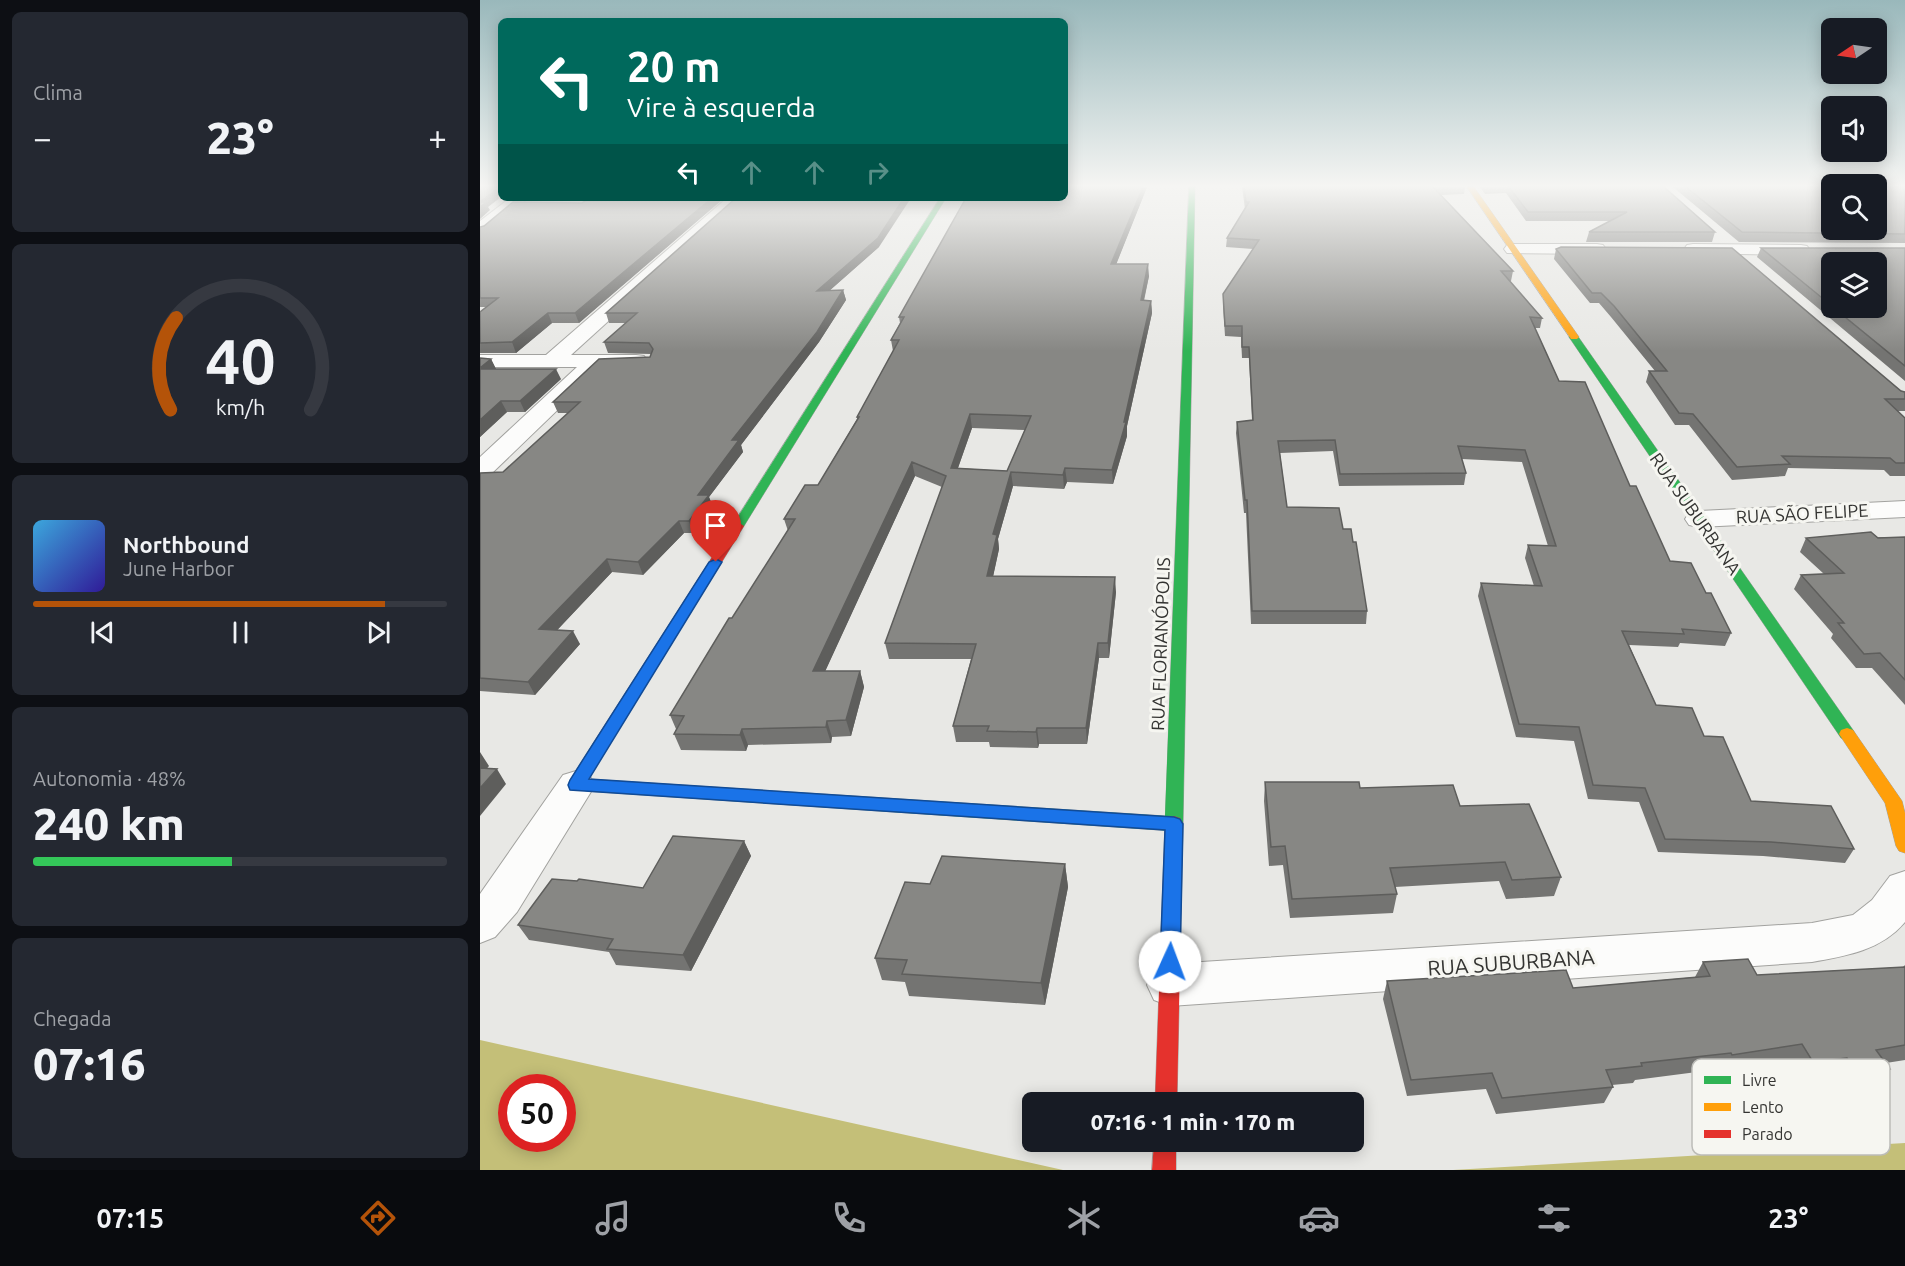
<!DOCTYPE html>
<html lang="pt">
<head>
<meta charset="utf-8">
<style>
	body { margin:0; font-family:Ubuntu,sans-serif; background:#242831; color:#f1f3f6; height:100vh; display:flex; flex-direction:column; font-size:22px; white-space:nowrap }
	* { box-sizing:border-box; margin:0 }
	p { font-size:20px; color:#9ea1a6 }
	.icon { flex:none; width:33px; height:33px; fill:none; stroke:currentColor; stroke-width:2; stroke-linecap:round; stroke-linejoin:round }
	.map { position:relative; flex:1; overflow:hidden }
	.side { display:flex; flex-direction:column; gap:12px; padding:12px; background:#0d0f14; width:480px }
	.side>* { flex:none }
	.banner { position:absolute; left:18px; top:18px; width:570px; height:183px; border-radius:9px; box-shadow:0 3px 15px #0003; background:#00695c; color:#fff; overflow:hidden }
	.needle { width:39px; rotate:257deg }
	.buttons { position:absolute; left:1341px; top:18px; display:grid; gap:12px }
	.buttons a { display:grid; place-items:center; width:66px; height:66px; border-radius:9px; background:#171b24; box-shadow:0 3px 15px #0003; font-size:30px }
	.speed { position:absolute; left:18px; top:1074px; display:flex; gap:12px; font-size:30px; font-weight:700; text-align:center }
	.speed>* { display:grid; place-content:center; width:78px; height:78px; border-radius:50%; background:#171b24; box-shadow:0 3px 15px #0003; line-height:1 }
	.speed .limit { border:9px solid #d22; background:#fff; color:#111 }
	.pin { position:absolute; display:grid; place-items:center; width:51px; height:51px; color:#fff; margin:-62px -26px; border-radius:50% 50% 50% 0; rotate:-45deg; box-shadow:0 0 6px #0007 }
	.pin .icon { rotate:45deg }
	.me { position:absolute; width:66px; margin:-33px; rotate:2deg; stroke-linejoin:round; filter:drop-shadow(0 0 4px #0008) }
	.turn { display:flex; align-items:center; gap:21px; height:126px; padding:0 30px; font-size:27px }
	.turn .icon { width:78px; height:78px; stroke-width:2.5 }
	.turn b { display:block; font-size:42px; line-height:51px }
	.lanes { display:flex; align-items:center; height:57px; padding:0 30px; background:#0003; justify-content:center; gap:30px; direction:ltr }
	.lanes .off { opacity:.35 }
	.big { font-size:45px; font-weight:800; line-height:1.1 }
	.side .card { flex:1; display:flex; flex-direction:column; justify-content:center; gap:9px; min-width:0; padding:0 21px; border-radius:9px; background:#242831 }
	.side .dial { align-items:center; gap:0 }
	.dial svg { height:156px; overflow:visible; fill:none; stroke:#363941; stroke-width:7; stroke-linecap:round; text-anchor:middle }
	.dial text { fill:#f1f3f6; stroke:none }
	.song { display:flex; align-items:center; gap:18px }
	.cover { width:72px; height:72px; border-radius:9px; background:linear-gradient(135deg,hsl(200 70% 55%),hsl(250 70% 35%)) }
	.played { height:6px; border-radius:3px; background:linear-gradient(90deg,#b45309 85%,#363941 85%) }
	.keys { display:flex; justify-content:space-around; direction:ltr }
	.heat { display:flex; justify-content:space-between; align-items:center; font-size:33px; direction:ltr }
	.charge { height:9px; border-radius:4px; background:linear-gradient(90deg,#34c759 48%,#363941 0) }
	.trip { position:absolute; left:542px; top:1092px; width:342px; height:60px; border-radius:9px; background:#171b24; box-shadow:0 3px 15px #0003; font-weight:800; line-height:60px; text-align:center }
	.menu { display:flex; height:96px; justify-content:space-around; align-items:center; background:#090b0e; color:#9ea1a6 }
	.menu .icon { width:42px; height:42px }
	.menu .active { color:#b45309 }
	.menu b { font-size:27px; color:#f1f3f6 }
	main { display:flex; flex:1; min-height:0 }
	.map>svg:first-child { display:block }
</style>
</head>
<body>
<main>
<section class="side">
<div class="card"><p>Clima</p>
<div class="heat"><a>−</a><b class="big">23°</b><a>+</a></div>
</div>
<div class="card dial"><svg viewBox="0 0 100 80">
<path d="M14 69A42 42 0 1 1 86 69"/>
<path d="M14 69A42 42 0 0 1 17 22" stroke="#b45309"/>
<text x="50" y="56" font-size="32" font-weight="700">40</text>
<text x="50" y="72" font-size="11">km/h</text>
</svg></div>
<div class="card">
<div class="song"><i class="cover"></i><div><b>Northbound</b><p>June Harbor</p></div></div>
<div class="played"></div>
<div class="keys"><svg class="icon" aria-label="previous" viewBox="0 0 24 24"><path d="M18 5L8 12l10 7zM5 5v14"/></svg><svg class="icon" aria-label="pause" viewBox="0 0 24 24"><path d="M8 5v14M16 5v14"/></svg><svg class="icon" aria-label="next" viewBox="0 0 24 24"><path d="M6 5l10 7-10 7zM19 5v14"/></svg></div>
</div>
<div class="card"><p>Autonomia · 48%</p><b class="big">240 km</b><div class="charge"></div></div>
<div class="card"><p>Chegada</p><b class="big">07:16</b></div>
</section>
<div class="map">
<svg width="1425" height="1170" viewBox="0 0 1425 1170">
	<rect width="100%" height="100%" fill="#e8e8e5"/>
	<path fill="#c4bf78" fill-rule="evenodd" d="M 0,1040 L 583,1170 L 0,1170 ZM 32,1088 L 82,1088 L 82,1138 L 32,1138 Z
		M 1425,1143 L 1425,1170 L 973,1170 Z"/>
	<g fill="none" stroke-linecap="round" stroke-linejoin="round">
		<defs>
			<path id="street" d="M 30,198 L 48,198 L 6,233 L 0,234 L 0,221 Z
				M 247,198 L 264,198 L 91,355 L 156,355 L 164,356 L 167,361 L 164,366 L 122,367 L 9,476 L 0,479 L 0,457 L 97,367 L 0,367 L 0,355 L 66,355 Z
				M 1033,244 L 1117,244 L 1123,245 L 1126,249 L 1123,253 L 1117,254 L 1027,253 L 1024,249 L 1027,245 Z
				M 1213,244 L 1321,245 L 1327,246 L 1330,250 L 1327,254 L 1321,255 L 1207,253 L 1204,249 L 1207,245 Z
				M 1425,501 L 1425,517 L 1219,527 L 1209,525 L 1205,519 L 1209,513 L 1219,511 Z
				M 96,771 L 109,775 L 115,785 L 109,795 L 37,912 L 15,937 L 0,943 L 0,894 L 83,775 Z
				M 1425,871 L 1425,922 C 1402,950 1366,956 1332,962 L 690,1006 L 674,1000 L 667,985 L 674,970 L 690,964 L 1332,923 L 1373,915 L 1392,900 L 1410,876 Z"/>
			<path id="fast" d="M 709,187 L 715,187 L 703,824 L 700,829 L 694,831 L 90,790 L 88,785 L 90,780 L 114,742 L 120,740 L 126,742 L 128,746 L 108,779 L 685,816 Z
				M 460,198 L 466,198 L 264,526 L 258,530 L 254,529 L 252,526 Z
				M 1091,335 L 1097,335 L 1373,730 L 1375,734 L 1373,738 L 1367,740 L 1361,738 L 1089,337 Z"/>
			<path id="slow" d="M 987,187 L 994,187 L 1099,337 L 1097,339 L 1091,339 Z
				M 1367,728 L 1373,730 L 1422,801 L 1425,813 L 1425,853 L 1419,851 L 1416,846 L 1405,803 L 1359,734 L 1361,730 Z"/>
			<path id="jam" d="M 258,522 L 264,526 L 126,750 L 120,752 L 114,750 L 112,746 L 114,742 L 252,526 Z
				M 694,816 L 700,818 L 703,823 L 697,1102 L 675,1102 L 685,823 L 688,818 Z
				M 674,1142 L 696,1142 L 696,1170 L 672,1170 Z"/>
		</defs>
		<use href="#street" stroke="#a2a29f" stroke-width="2"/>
		<use href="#fast" stroke="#a2a29f" stroke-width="1"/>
		<use href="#slow" stroke="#a2a29f" stroke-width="1"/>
		<use href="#jam" stroke="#a2a29f" stroke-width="1"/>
		<use href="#street" fill="#fcfcfb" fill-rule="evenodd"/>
		<use href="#fast" fill="#30b455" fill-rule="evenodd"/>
		<use href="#slow" fill="#ff9f0a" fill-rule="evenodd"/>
		<use href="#jam" fill="#e5322d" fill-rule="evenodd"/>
	</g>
	<path fill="#747472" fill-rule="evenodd" d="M 585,187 L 667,187 L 636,264 L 669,276 L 664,301 L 671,301 L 672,313 L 647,426 L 647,436 L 633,484 L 587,482 L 584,489 L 533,486 L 518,539 L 519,549 L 513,576 L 636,592 L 629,658 L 619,658 L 607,744 L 559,744 L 558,748 L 510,747 L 509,742 L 476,742 L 473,726 L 491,659 L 409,659 L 405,643 L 462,487 L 435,476 L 345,671 L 380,671 L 384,687 L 371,736 L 352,737 L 351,743 L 268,745 L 266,751 L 201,750 L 194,734 L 196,729 L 190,715 L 308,531 L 304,519 L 338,485 L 377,419 L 377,417 L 413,351 L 411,340 L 420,323 L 419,317 ZM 492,428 L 545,430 L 527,471 L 478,468 Z
		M 762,187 L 985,187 L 984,194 L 961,195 L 1033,271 L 1031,281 L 1029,281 L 1062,318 L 1060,328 L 1055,328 L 1079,381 L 1150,486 L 1190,561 L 1226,593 L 1251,633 L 1245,646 L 1200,643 L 1198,647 L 1149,645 L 1176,705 L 1224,736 L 1271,801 L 1374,849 L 1365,863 L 1283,856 L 1178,852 L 1159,802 L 1108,799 L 1094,741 L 1036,737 L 998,596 L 1001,583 L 1054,586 L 1045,558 L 1048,545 L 1068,546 L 1042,462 L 982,459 L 986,473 L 984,485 L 859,486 L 853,451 L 800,453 L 807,507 L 863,529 L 873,542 L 887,611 L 886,624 L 771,624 L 766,513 L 764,513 L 756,433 L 757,422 L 772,420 L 769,358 L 762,358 L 761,337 L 745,336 L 743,304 L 743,294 L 773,249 L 746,247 L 747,238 L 765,209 Z
		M 1000,187 L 1184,187 L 1235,232 L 1232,242 L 1106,242 L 1109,232 L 1130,221 L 1046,221 L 1026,193 L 1005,194 Z
		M 1193,187 L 1425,187 L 1425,243 L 1259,242 Z
		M 110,198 L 244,198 L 99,323 L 72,323 L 36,353 L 0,353 L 0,312 L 6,307 L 0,307 L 0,227 L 102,203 Z
		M 399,247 L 350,290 L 363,290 L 366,300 L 339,342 L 261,445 L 263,452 L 229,497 L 233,507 L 213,533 L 204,533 L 163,575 L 132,572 L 77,630 L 100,644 L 55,695 L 0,691 L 0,473 L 23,472 L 88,413 L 78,413 L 73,402 L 170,357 L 171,354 L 128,353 L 124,342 L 146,323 L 129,323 L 126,313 Z
		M 1281,248 L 1425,248 L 1425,381 L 1277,257 ZM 1352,262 L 1396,308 L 1352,308 Z
		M 1076,249 L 1425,392 L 1425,411 L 1417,411 L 1425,418 L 1425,476 L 1410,476 L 1404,470 L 1308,468 L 1305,476 L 1252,480 L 1209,425 L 1195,425 L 1166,382 L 1169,371 L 1175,371 L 1131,317 L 1119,303 L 1110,303 L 1074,259 Z
		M 0,358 L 11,359 L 16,369 L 81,379 L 45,412 L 27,412 L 0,437 Z
		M 1425,537 L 1425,705 L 1392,668 L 1376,668 L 1351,638 L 1353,634 L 1314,589 L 1321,575 L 1344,574 L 1320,552 L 1326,538 Z
		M 785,782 L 880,788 L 980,806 L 1081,877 L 1074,896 L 1026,899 L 1019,881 L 915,887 L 917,894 L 913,913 L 810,918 L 803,865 L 789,866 L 784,801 Z
		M 264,841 L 271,856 L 211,971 L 136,965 L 129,952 L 49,940 L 38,925 L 163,888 Z
		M 585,864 L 588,887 L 565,1005 L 429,996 L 425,982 L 402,980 L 395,958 L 450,884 Z
		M 1223,962 L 1277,975 L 1423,967 L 1425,965 L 1425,1060 L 1406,1063 L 1410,1069 L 1396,1085 L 1365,1092 L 1354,1075 L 1320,1079 L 1310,1061 L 1241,1071 L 1240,1069 L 1155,1080 L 1153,1083 L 1132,1085 L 1133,1087 L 1124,1103 L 1016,1114 L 1006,1089 L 927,1096 L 903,999 L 907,981 L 1093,988 L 1215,977 Z"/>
	<path fill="#5e5e5c" d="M 20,187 L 21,187 L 21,197 L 8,207 L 10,210 L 0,219 L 0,202 Z
		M 663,187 L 667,187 L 632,275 L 631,264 Z
		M 232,198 L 244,198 L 99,323 L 95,313 Z
		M 424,198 L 431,198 L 399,247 L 339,300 L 337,291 Z
		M 668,264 L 669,276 L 661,312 L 661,300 Z
		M 363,290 L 366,300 L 339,342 L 261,445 L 263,452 L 229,497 L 233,507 L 213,533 L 209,521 L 218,495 L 252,440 Z
		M 671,301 L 672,313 L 647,426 L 647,436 L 633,484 L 632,470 Z
		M 68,313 L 72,323 L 36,353 L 32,342 Z
		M 11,359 L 16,369 L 4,379 L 0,368 Z
		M 76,369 L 81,379 L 45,412 L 40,401 Z
		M 21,401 L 27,412 L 0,437 L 0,420 Z
		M 490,414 L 492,428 L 473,482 L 471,468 Z
		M 432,462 L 435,476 L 338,687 L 333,671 Z
		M 585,468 L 587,482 L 584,489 L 583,475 Z
		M 531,472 L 533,486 L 518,539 L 519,549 L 510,591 L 507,576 L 513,534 Z
		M 199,521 L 204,533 L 163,575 L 158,562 Z
		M 127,559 L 132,572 L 66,642 L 59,629 Z
		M 635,577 L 636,592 L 629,658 L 628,643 Z
		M 93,631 L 100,644 L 55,695 L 48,682 Z
		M 618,643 L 619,658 L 607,744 L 606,728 Z
		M 380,671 L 384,687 L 371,736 L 366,720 Z
		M 347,721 L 352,737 L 351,743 L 346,727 Z
		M 557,728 L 559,744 L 558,748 L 556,732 Z
		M 262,729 L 268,745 L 266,751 L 260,735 Z
		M 0,752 L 9,766 L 0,777 Z
		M 17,769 L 26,784 L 0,816 L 0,788 Z
		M 264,841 L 271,856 L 211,971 L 203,955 Z
		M 585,864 L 588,887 L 565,1005 L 561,983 Z"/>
	<path fill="#878784" stroke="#5e5e5c" stroke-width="1.5" fill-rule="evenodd" d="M 0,187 L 20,187 L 0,202 L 7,202 L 0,207 Z
		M 585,187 L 663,187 L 631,264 L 668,264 L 661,300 L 671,301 L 644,422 L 646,422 L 632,470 L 585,468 L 583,475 L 531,472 L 513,534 L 517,535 L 507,576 L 635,577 L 628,643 L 618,643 L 606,728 L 557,728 L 556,732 L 507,731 L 509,726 L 473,726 L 496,644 L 405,643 L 466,476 L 432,462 L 333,671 L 380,671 L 366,720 L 347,721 L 346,727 L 262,729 L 260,735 L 194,734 L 204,716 L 190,715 L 249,618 L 252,618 L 315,519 L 304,519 L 325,485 L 338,485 L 379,417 L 377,417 L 419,340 L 411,340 L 424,317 L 419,317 L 486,198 L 585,198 ZM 490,414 L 551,416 L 527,471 L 471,468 Z
		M 764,187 L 953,187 L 1033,271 L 1021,271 L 1062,318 L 1050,317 L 1079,381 L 1105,382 L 1150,486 L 1156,486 L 1190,561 L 1211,563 L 1226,593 L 1231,593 L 1251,633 L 1202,629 L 1204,634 L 1142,631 L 1176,705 L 1212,708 L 1224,736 L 1243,737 L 1271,801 L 1351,806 L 1374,849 L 1291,842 L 1185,839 L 1165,788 L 1113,785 L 1099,727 L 1039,724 L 1001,583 L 1062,586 L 1048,545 L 1076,546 L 1045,450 L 978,446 L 986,473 L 860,474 L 855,440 L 798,441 L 807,507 L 859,508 L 863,529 L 871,529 L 873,542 L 876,542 L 887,611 L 772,611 L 767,500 L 765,500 L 757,422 L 773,420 L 769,347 L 762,347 L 762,326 L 745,326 L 743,294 L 779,240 L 747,238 L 769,202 L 766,202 Z
		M 1029,187 L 1184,187 L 1235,232 L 1109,232 L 1147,212 L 1048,212 Z
		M 1206,187 L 1352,187 L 1352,230 L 1396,230 L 1396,187 L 1425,187 L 1425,234 L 1262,232 Z
		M 110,198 L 232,198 L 95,313 L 68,313 L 32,342 L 0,343 L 0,312 L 18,298 L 0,298 L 0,227 L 4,226 L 33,202 L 102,203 Z
		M 256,198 L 424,198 L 398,238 L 337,291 L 363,290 L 337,332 L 252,440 L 259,440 L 218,495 L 229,495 L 209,521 L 199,521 L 158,562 L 127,559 L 59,629 L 93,631 L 48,682 L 0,678 L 0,473 L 23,472 L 100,402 L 73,402 L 119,359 L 170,357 L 173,349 L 169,343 L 124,342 L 157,313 L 126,313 Z
		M 1081,247 L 1252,248 L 1421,391 L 1425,392 L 1425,399 L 1405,399 L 1425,418 L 1425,463 L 1416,463 L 1410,458 L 1302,456 L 1310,464 L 1257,467 L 1213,414 L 1199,413 L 1169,371 L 1187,371 L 1134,306 L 1121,293 L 1112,293 L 1076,249 Z
		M 1281,248 L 1425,248 L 1425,366 L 1354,308 L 1396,308 L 1396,262 L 1352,262 L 1352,306 Z
		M 0,358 L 11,359 L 0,368 Z
		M 0,369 L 76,369 L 40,401 L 21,401 L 0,420 Z
		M 1391,532 L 1398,538 L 1425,537 L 1425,680 L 1400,653 L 1384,654 L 1358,623 L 1364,623 L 1321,575 L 1364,573 L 1326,538 Z
		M 0,768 L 17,769 L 0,788 Z
		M 785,782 L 879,782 L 880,788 L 973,785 L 980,806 L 1049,804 L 1081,877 L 1032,880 L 1025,862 L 910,868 L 917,894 L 812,899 L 805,846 L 791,847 Z
		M 193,836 L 264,841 L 203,955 L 127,949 L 133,939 L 38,925 L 72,879 L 97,881 L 99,879 L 163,888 Z
		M 462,856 L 585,864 L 561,983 L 422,974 L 427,960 L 395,958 L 425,882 L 450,884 Z
		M 1268,959 L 1277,975 L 1425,967 L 1425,1045 L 1396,1050 L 1410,1069 L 1378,1075 L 1367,1058 L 1333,1062 L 1322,1044 L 1252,1055 L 1251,1053 L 1161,1063 L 1162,1066 L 1126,1070 L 1133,1087 L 1022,1098 L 1012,1073 L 931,1080 L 907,981 L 1086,970 L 1093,988 L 1230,976 L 1223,962 Z"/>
	<linearGradient id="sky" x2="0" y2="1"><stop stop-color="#99b8bb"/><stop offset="0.53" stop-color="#f5f5f3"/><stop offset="1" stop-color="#f5f5f3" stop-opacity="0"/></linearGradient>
	<rect width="1425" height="351" fill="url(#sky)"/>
	<path fill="#1a73e8" stroke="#114b97" stroke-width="1.5" d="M 236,559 L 242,562 L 109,779 L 694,817 L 700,819 L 703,824 L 700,962 L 697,969 L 690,971 L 683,969 L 680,962 L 685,830 L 90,790 L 88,785 L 90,780 L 229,562 Z"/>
	<g text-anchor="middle" stroke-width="6" stroke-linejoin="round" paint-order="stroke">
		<g font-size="18" fill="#343432" stroke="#f6f6f1">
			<text transform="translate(1215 514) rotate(55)" y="6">RUA SUBURBANA</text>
			<text transform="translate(1322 514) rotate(-3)" y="6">RUA SÃO FELIPE</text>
			<text transform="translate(681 644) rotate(-88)" y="6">RUA FLORIANÓPOLIS</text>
		</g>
		<g font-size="21" fill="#343432" stroke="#f6f6f1">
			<text transform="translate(1031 963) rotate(-4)" y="7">RUA SUBURBANA</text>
		</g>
	</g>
	<rect x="1212" y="1059" width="198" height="96" rx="9" fill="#f6f6f1" stroke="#bcbcb8" stroke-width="1.5"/>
	<rect x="1224" y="1076" width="27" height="8" fill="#30b455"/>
	<rect x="1224" y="1103" width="27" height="8" fill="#ff9f0a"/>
	<rect x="1224" y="1130" width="27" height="8" fill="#e5322d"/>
	<g font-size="16" fill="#343432">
		<text x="1262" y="1086">Livre</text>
		<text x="1262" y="1113">Lento</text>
		<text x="1262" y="1140">Parado</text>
	</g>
</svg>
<div class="buttons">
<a><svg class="needle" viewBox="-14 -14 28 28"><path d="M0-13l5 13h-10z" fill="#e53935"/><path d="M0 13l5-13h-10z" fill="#9ea1a6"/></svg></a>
<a><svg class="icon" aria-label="sound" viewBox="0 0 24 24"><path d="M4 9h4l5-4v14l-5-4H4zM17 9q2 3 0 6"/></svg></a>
<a><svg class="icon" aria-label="search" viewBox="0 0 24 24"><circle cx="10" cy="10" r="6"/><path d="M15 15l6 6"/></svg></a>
<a><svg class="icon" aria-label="layers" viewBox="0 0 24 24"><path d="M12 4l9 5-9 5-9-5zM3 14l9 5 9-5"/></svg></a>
</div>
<div class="speed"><div class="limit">50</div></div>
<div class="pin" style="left:236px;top:562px;background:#d93025"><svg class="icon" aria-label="arrive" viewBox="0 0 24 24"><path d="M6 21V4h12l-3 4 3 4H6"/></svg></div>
<svg class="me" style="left:690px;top:962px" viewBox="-20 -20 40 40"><circle r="19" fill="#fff"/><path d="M0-13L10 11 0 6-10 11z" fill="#1a73e8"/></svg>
<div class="trip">07:16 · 1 min · 170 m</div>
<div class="banner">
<div class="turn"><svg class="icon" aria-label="left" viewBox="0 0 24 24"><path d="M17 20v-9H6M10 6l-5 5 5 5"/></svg><div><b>20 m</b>Vire à esquerda</div></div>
<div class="lanes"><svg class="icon" aria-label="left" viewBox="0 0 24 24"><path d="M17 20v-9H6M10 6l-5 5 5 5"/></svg><svg class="icon off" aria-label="ahead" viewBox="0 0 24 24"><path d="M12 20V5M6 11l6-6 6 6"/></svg><svg class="icon off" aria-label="ahead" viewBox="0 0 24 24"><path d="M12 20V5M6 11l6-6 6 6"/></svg><svg class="icon off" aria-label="right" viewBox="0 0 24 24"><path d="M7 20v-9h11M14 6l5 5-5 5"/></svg></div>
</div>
</div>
</main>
<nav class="menu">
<b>07:15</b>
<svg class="icon active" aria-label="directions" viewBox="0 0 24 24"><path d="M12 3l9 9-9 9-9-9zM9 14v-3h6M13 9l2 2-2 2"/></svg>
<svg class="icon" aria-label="music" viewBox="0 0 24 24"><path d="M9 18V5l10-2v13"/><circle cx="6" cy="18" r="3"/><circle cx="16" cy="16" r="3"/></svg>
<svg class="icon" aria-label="phone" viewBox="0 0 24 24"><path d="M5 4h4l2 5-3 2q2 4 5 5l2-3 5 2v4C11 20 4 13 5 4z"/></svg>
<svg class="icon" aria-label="climate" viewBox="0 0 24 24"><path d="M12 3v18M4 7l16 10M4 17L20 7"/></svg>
<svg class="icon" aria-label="car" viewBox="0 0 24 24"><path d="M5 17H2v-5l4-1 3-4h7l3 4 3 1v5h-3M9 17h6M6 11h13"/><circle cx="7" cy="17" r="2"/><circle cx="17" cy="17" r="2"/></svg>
<svg class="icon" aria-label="filters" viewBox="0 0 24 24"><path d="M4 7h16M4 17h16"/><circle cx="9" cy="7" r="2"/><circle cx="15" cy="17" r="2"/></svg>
<b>23°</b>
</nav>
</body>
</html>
